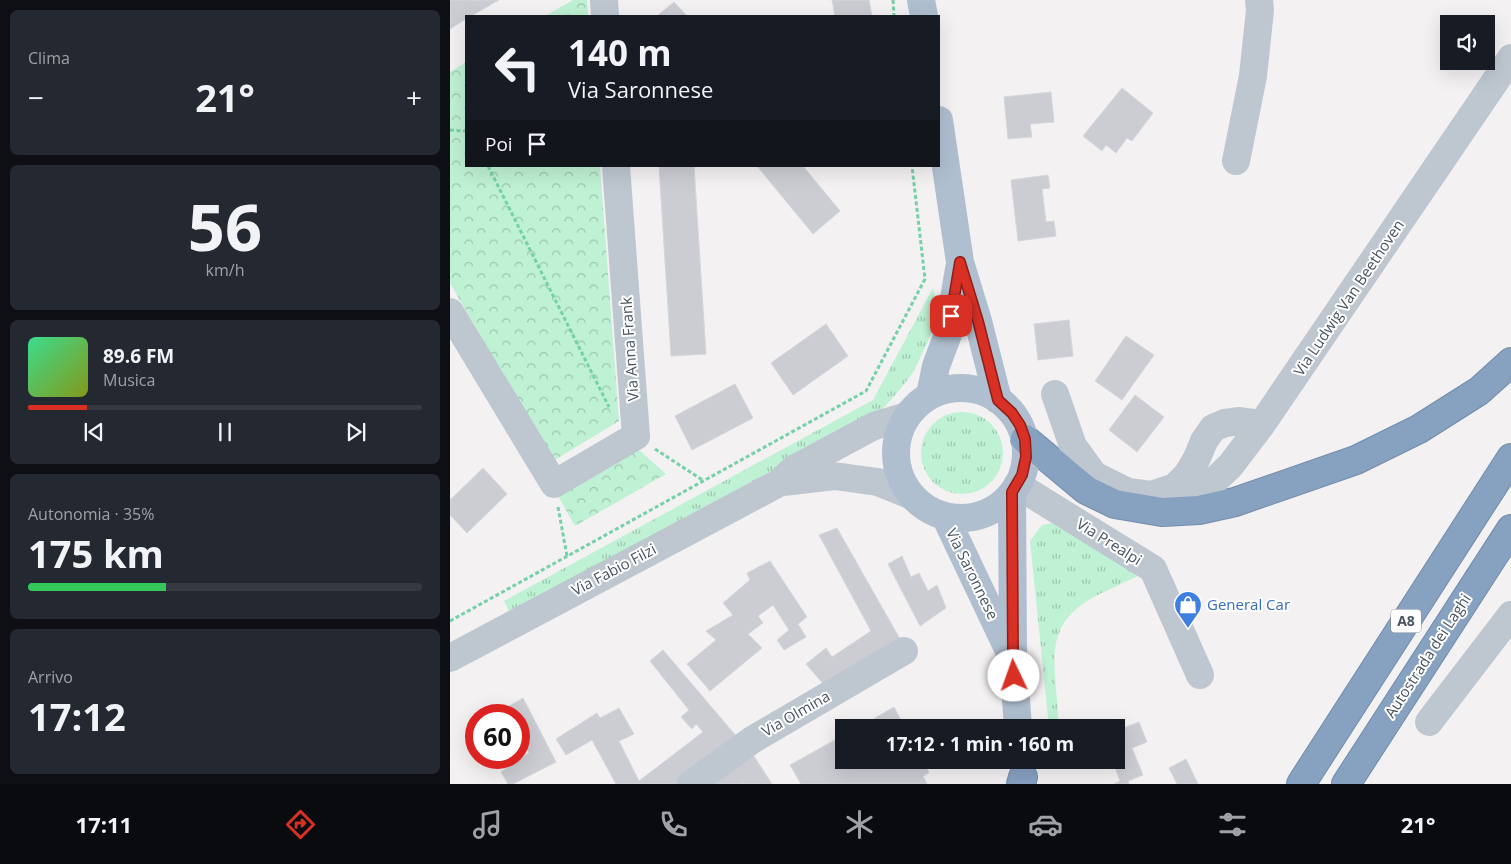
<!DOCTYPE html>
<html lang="it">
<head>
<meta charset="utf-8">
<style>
	body { margin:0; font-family:"Open Sans",sans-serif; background:#242831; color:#f1f3f6; height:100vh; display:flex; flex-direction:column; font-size:19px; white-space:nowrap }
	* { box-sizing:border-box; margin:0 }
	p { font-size:16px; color:#9ea1a6 }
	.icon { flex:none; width:28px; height:28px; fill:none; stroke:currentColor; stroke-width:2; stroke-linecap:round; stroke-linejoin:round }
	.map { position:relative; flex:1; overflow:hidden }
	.details { display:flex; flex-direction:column; gap:10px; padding:10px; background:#0d0f14; width:450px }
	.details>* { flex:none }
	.hud { position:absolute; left:15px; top:15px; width:475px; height:152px; border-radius:0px; box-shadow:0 5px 20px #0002; background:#171b24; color:#f1f3f6; overflow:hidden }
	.fabs { position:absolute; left:990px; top:15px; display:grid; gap:10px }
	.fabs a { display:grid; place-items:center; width:55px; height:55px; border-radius:0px; background:#171b24; box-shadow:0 5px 20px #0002; font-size:25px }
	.speed { position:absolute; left:15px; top:704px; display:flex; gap:10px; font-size:25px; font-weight:700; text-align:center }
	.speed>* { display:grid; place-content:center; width:65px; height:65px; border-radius:50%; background:#171b24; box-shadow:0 5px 20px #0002; line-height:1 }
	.speed .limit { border:8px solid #d22; background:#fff; color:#111 }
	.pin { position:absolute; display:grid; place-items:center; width:42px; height:42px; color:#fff; margin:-21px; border-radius:10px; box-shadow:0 2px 8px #0006 }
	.me { position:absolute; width:55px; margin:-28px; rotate:357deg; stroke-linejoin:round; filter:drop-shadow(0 0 4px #0008) }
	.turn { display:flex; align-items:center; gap:18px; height:105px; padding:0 20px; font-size:22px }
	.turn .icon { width:65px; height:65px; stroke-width:2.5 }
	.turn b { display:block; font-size:35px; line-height:42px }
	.then { display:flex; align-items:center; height:48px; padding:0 20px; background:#0003; gap:10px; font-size:19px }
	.big { font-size:38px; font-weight:700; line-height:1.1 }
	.details .card { flex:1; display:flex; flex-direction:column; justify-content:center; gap:8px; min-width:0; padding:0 18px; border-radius:8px; background:#242831 }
	.details .dial { align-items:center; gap:0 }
	.dial b { font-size:65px; line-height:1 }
	.song { display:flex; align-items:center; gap:15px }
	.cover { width:60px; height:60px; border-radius:8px; background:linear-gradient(135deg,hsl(150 70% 55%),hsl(70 70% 35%)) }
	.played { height:5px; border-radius:2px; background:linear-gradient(90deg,#d93025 15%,#363941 15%) }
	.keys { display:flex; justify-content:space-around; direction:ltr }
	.heat { display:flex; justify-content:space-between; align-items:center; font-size:28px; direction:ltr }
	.charge { height:8px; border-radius:4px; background:linear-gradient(90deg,#34c759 35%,#363941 0) }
	.trip { position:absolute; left:385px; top:719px; width:290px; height:50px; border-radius:0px; background:#171b24; box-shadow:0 5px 20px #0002; font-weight:700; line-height:50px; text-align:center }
	.tab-bar { display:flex; height:80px; justify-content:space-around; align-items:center; background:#090b0e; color:#9ea1a6 }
	.tab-bar .icon { width:35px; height:35px }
	.tab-bar .on { color:#d93025 }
	.tab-bar b { font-size:22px; color:#f1f3f6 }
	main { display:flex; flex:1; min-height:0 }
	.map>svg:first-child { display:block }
</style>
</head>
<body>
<main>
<section class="details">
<div class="card"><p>Clima</p>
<div class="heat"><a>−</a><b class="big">21°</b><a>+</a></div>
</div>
<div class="card dial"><b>56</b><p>km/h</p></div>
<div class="card">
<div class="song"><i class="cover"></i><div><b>89.6 FM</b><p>Musica</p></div></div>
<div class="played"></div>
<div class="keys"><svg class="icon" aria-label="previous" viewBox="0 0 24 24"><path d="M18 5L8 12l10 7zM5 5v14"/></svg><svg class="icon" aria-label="pause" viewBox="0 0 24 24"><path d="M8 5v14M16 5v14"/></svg><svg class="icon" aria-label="next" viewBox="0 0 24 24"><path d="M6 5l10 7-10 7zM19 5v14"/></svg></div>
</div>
<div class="card"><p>Autonomia · 35%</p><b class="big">175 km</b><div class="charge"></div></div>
<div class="card"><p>Arrivo</p><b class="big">17:12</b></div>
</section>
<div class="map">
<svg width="1061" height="784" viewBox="0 0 1061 784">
	<defs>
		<pattern id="grass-tufts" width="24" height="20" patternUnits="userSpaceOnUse" patternTransform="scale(1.25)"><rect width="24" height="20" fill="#bff1d4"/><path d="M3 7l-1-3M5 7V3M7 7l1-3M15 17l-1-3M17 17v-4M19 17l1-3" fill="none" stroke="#9dc6af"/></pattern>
		<pattern id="forest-crowns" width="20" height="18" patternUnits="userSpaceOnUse" patternTransform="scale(1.25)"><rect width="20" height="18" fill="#bff1d4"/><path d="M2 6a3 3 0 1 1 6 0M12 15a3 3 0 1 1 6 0" fill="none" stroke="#9dc6af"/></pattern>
	</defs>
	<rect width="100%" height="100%" fill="#f3f1f1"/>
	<path fill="url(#grass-tufts)" d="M 483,288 L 490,315 L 464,371 L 452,387 L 430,412 L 61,615 L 54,601 L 423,400 Z
		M471 453a41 41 0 1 1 82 0a41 41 0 1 1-82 0Z
		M 609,522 L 692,574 C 674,583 654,591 637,601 C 601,624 603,652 606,689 C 607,702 608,715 609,727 L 599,727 L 580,541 L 592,525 Z"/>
	<path fill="url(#forest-crowns)" d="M 123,0 L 137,0 L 138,16 L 95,16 Z
		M 16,62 L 16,166 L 150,166 L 169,421 L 103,461 L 0,283 L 0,72 Z
		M 189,450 L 216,474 L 125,526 L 108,496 Z"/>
	<path fill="#cbcdd3" stroke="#d5d7dc" d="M 0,0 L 49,0 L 21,16 L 16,16 L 16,19 L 0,29 Z
		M 382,0 L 419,0 L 422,16 L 385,16 Z
		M 224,2 L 237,16 L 207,16 Z
		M 672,88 L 703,113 L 682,141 L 677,138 L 666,153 L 656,145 L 652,151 L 633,136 Z
		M 601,92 L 604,122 L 580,124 L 582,137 L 558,139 L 554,97 Z
		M 209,166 L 244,166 L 256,354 L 221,356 Z
		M 307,166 L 353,166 L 390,211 L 363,234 Z
		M 598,175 L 600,188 L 592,189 L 596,222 L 604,221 L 606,236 L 568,241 L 561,180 Z
		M 619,320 L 623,356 L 588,360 L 584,324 Z
		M 376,324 L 398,356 L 343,395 L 321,363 Z
		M 676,336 L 704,355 L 672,400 L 645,381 Z
		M 285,384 L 303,418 L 242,450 L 225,416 Z
		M 685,395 L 714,417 L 687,452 L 659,430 Z
		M 33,468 L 57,494 L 17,533 L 0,515 L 0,500 Z
		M 387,528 L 450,639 L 376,687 L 356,664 L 376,648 L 382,657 L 421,631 L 369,535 Z
		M 452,556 L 461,577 L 469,573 L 478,591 L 487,585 L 496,608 L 470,626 L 438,564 Z
		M 320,561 L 357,617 L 348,624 L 356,637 L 334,650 L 327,640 L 339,630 L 323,605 L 308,616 L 313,623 L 298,634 L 312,648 L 260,691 L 237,664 L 266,640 L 256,631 L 283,615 L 273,603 L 300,580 L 297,573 Z
		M 213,650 L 287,737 L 226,784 L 166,784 L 142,740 L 116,755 L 106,739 L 147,713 L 150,718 L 169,708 L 184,734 L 169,741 L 189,781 L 253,732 L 246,724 L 242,729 L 231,717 L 239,710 L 200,661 Z
		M 73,698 L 106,762 L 63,784 L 58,784 L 51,772 L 79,753 L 69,735 L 69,715 L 57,715 L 54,709 Z
		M 444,707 L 455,728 L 408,728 Z
		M 689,722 L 697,742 L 682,748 L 693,775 L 678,781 L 679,784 L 664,784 L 670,781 L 662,760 L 666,760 L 666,731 Z
		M 394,735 L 394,760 L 473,760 L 479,773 L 473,776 L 477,784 L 351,784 L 340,765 Z
		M 302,753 L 322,784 L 294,784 L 293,783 L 291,784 L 253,784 Z
		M 736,759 L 748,784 L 727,784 L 719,768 Z"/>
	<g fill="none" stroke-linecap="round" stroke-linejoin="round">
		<defs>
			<path id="highway" d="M 575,439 L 636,490 L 665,504 L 712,512 L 749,510 L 785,502 L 906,460 L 969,429 L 1029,391 L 1061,362
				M 571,784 L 573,777
				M 851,784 L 1061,458
				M 896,784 L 1061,529"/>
		</defs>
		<use href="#highway" stroke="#728cad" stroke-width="30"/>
		<path stroke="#75d1a7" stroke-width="3" stroke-dasharray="4 2.5" stroke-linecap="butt" d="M 443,0 L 444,16
			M 0,130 L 16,131
			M 38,166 L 159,407
			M 205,449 L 254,481
			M 108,507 L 117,556
			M 0,621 L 416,391 L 475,279 L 462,166"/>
		<path stroke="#bec7d0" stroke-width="28" d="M 154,0 L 155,16
			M 786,161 L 803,76 L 810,10 L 809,0
			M 0,312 L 104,484 L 186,436 L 166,166
			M 605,394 L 623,446 L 644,475 L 678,492 L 701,495 L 725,487 L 737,475 L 747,458 L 754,441 L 763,428 L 775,423 L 790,421 L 812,424
			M 333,482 L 384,476 L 428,482 L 460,495
			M 567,485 L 703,569 L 750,675
			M 715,511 L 743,501 L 780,466 L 812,424 L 1061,58
			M 0,658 L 329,483 L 344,469 L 424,426 L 457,416
			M 979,722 L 1061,615
			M 241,784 L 302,740 L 454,651"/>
		<path stroke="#b0bfd0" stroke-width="28" d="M 471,0 L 474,16
			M 489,120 L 510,262 L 528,321 L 548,400
			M446 453a65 65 0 1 1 130 0a65 65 0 1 1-130 0Z
			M 480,395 L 486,366 L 498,334 L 509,269
			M 562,493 L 563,658 L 568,728
			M 495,516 L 560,653"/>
		<use href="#highway" stroke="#87a1c1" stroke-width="28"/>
	</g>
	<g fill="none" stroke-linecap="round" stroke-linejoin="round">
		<defs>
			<path id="route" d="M 501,316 L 510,262 L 528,321 L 548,400 L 562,413 L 570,425 L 575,439 L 576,457 L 572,475 L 562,492 L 563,658 L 564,676"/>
		</defs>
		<use href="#route" stroke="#8d1f18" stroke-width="12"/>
		<use href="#route" stroke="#d93025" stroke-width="9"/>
	</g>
	<defs>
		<symbol id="shop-pin" viewBox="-11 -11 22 30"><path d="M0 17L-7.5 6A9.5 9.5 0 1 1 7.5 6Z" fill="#3f7fe0" stroke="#fff"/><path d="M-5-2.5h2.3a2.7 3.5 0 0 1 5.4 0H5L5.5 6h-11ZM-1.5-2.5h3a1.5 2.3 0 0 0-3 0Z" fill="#fff"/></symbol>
	</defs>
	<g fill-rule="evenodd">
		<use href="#shop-pin" x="722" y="589" width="32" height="43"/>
	</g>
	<g text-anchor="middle" stroke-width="4" stroke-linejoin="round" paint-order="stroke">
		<rect fill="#fff" stroke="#7f878f" stroke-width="1" x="941" y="609.5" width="30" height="23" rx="4"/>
		<g font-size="14" font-weight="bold" fill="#48535f">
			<text x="956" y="626">A8</text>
		</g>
		<g font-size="15" fill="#48535f" stroke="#fff">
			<text transform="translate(899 298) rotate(-56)" y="5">Via Ludwig Van Beethoven</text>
			<text transform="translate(180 349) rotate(-94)" y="5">Via Anna Frank</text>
			<text transform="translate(659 542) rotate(32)" y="5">Via Prealpi</text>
			<text transform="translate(164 570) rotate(-28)" y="5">Via Fabio Filzi</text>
			<text transform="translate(522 574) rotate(64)" y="5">Via Saronnese</text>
			<text transform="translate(978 656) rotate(-57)" y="5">Autostrada dei Laghi</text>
			<text transform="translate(346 714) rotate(-30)" y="5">Via Olmina</text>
		</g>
		<g font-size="15" fill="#366cbe" stroke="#fff" text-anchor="start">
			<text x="757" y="610">General Car</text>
		</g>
	</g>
</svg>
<div class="fabs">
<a><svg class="icon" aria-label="sound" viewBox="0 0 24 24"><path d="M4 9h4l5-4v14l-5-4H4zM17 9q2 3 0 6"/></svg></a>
</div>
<div class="speed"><div class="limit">60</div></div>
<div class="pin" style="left:501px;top:316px;background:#d93025"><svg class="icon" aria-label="arrive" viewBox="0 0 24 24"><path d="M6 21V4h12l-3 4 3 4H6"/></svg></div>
<svg class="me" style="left:564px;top:676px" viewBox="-20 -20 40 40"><circle r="19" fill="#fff"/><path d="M0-13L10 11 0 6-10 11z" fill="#d93025"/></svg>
<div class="trip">17:12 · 1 min · 160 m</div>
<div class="hud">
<div class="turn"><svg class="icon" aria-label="left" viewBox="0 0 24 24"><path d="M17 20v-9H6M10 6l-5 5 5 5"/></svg><div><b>140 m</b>Via Saronnese</div></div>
<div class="then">Poi<svg class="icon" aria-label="arrive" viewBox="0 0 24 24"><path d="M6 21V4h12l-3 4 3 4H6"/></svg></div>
</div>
</div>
</main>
<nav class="tab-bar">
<b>17:11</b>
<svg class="icon on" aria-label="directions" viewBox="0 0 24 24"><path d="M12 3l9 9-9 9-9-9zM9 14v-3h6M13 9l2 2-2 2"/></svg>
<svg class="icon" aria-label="music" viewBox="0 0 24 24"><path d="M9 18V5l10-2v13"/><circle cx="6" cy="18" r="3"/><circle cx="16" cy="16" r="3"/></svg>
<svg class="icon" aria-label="phone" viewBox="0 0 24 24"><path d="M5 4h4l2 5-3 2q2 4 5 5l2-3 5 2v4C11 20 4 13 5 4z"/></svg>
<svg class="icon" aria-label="climate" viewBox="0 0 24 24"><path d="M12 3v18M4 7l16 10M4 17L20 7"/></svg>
<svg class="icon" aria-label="car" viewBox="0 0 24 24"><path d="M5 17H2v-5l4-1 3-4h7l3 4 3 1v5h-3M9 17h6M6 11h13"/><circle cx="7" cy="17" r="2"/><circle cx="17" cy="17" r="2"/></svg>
<svg class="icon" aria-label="filters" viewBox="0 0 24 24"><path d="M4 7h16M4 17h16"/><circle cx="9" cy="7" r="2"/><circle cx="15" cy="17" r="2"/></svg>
<b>21°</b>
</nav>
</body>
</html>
